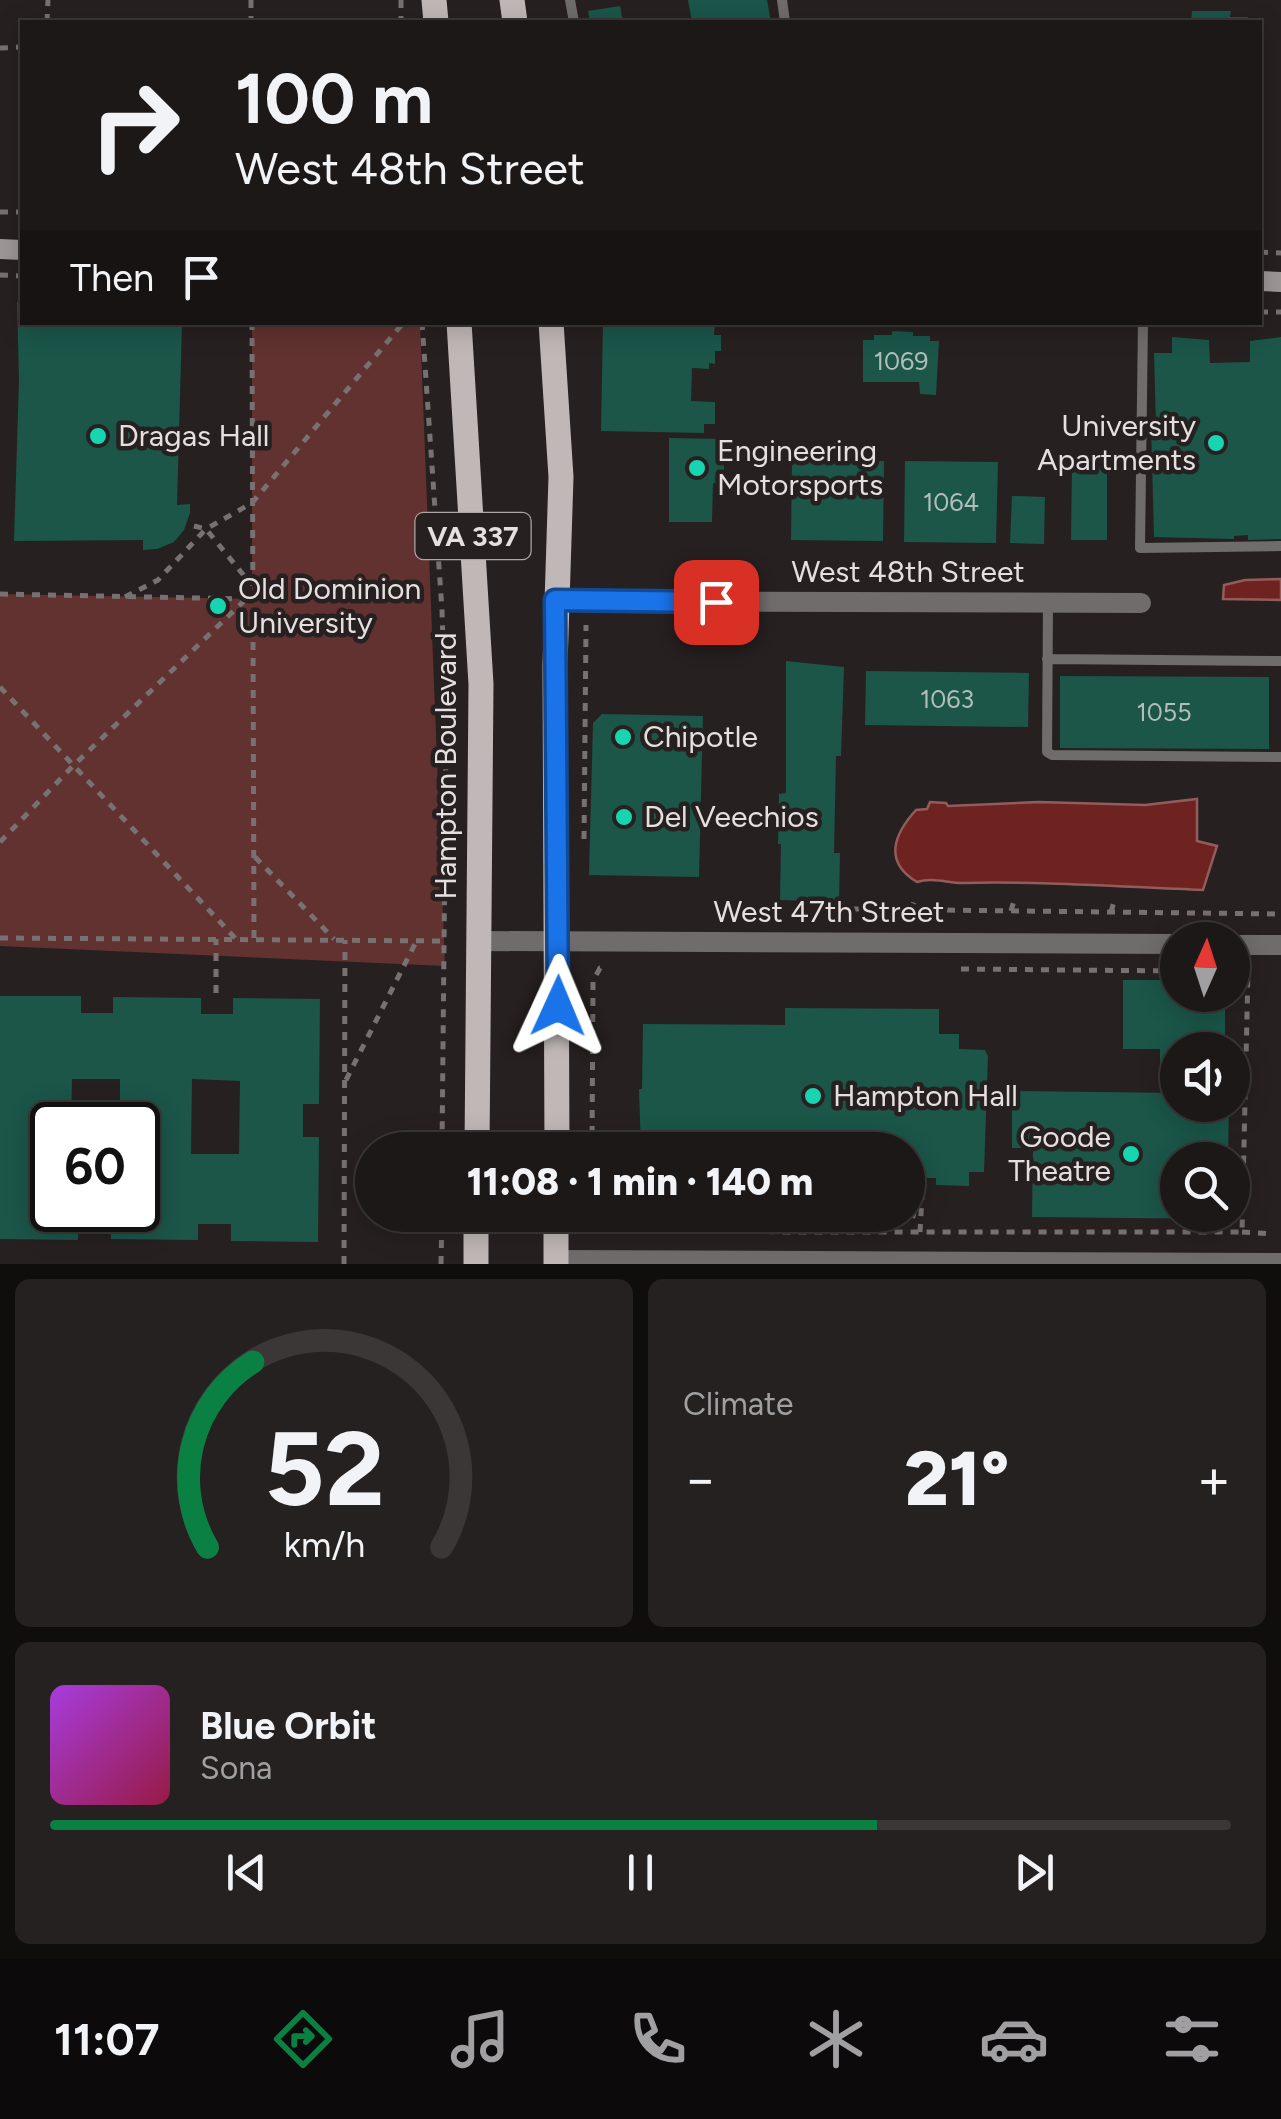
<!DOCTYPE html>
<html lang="en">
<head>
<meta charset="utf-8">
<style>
	body { margin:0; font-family:Figtree,sans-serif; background:#252121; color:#f1f3f6; height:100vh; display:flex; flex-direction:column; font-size:38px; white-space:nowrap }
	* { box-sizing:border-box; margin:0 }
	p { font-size:32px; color:#a0a0a2 }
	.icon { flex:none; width:55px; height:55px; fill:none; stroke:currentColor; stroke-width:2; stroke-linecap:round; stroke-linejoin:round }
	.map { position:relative; height:1264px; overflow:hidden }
	.sheet { display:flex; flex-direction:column; gap:15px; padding:15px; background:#100d0d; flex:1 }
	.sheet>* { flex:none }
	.hud { position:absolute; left:20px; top:20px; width:1242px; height:305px; border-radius:0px; box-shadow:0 5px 25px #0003,0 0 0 2px #3b3737; background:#1d1818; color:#f1f3f6; overflow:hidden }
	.needle { width:65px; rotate:3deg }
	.tools { position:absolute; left:1160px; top:922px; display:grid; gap:20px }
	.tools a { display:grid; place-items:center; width:90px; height:90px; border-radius:50%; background:#1d1818; box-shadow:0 5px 25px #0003,0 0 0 2px #3b3737; font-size:50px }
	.speed { position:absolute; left:30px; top:1102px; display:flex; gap:20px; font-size:50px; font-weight:700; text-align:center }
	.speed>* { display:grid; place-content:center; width:130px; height:130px; border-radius:50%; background:#1d1818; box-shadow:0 5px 25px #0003,0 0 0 2px #3b3737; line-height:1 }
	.speed .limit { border:5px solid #111; border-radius:15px; background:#fff; color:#111 }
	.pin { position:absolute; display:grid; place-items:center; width:85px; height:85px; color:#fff; margin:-42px; border-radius:20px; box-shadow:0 5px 15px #0006 }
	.me { position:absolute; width:110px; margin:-55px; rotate:1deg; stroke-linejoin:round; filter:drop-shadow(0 0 8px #0008) }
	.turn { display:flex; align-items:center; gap:35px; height:210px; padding:0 50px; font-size:45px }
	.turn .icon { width:130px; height:130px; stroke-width:2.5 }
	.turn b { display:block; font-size:70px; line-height:85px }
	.then { display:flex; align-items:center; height:95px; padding:0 50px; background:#0003; gap:20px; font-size:38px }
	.big { font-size:75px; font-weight:800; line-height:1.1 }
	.sheet .tile { flex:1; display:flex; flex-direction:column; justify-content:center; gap:15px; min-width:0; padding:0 35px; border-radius:15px; background:#252121 }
	.sheet .dial { align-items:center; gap:0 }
	.dial svg { height:260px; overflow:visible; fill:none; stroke:#3b3737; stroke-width:7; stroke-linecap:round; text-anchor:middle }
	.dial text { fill:#f1f3f6; stroke:none }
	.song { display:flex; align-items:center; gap:30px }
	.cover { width:120px; height:120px; border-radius:15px; background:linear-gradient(135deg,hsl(280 70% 55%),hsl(340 70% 35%)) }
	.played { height:10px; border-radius:5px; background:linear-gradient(90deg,#0b8043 70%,#3b3737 70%) }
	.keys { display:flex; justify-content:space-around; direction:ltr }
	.heat { display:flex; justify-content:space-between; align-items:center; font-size:55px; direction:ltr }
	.sheet .tiles { flex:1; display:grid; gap:15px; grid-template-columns:1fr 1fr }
	.tile:last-child { grid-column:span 2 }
	.trip { position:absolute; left:355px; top:1132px; width:570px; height:100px; border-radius:50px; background:#1d1818; box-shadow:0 5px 25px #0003,0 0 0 2px #3b3737; font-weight:800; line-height:100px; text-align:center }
	.tabs { display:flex; height:160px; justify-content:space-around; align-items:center; background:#0c0a0a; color:#a0a0a2 }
	.tabs .icon { width:70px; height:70px }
	.tabs .active { color:#0b8043 }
	.tabs b { font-size:45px; color:#f1f3f6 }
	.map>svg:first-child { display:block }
</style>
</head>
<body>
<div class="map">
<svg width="1281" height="1264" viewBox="0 0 1281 1264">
	<rect width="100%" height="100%" fill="#272020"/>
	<path fill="#61322f" d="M 252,323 L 420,323 L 445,966 L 0,946 L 0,594 L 252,599 Z"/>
	<path fill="#6f2321" stroke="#925c5a" stroke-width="2.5" d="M 1281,579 L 1281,600 L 1223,599 L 1224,585 L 1245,580 Z
		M 1197,799 L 1197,841 L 1217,846 L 1203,890 C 1123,887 1043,881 963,883 C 947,883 933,877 917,882 C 883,862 894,834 916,810 L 927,809 L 930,802 L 946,803 L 948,806 L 1039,802 L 1145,805 Z"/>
	<path fill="#1b5649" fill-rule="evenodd" d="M 688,0 L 767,0 L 771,22 L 692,22 Z
		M 620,6 L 623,22 L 590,22 L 588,11 Z
		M 1192,11 L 1231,11 L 1230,17 L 1248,17 L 1248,22 L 1191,22 Z
		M 17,302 L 22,302 L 22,322 L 182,322 L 177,505 L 190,504 L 190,513 L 184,530 L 174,542 L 157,549 L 143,550 L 143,540 L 14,541 L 19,380 Z
		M 603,322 L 715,322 L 714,335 L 721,335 L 721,351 L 715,351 L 715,364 L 709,363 L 709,369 L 692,368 L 691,401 L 715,402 L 715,424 L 704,424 L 704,433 L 601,431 Z
		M 892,331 L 913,332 L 913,336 L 930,336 L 930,341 L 939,341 L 936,395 L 920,394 L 919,382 L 863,382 L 863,340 L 874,340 L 874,335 L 892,335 Z
		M 1172,337 L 1209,340 L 1210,363 L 1250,362 L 1250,341 L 1281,337 L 1281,539 L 1248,540 L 1248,535 L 1234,536 L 1234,539 L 1154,537 L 1151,426 L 1156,426 L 1154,353 L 1172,353 Z
		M 669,438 L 724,439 L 724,483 L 713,483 L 712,522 L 669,522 Z
		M 792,460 L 884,461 L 883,541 L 791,540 Z
		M 905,461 L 998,462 L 996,543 L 904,542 Z
		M 1072,466 L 1107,466 L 1107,540 L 1071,540 Z
		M 1012,496 L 1045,497 L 1044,544 L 1010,543 Z
		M 786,661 L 844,667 L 841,756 L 836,756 L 834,853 L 840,853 L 839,902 L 780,900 L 781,844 L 778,844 L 779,794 L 786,793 Z
		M 866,671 L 1029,673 L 1028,727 L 865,725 Z
		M 1060,676 L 1269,677 L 1269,749 L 1060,748 Z
		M 602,714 L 703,716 L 699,877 L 589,875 L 593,723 Z
		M 1123,980 L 1178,980 L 1178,995 L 1225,995 L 1225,1050 L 1178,1050 L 1178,1066 L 1160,1065 L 1160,1049 L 1123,1049 Z
		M 0,996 L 81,996 L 81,1013 L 113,1013 L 113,997 L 201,998 L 201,1014 L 233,1014 L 233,998 L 320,999 L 319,1104 L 303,1104 L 303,1137 L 319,1137 L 318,1242 L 231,1241 L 231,1224 L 198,1224 L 198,1240 L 111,1239 L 110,1221 L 79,1221 L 78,1240 L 0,1239 ZM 72,1079 L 120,1079 L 120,1125 L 138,1125 L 138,1210 L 52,1210 L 52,1125 L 71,1125 ZM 192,1079 L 240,1081 L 239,1154 L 191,1154 Z
		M 785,1008 L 939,1009 L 939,1034 L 959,1034 L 959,1049 L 985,1050 L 988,1056 L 984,1172 L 969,1172 L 969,1186 L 936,1185 L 936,1178 L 914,1178 L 911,1169 L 908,1169 L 908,1150 L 641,1150 L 639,1089 L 642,1089 L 643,1024 L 785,1025 Z
		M 1012,1091 L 1178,1093 L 1178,1105 L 1229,1105 L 1228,1160 L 1178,1160 L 1178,1215 L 1227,1215 L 1227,1219 L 1032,1217 L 1033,1148 L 1012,1148 Z"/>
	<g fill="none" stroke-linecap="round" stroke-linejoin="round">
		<path stroke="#787171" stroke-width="5" stroke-dasharray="8 8" stroke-linecap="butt" d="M 251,0 L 251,22
			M 401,0 L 401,22
			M 47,22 L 48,0
			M 0,48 L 22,47
			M 0,212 L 22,212
			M 1260,252 L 1281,253
			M 0,275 L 22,276
			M 1260,312 L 1281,312
			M 252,322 L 254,939
			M 422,322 L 442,610 L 446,742 L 442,1150
			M 194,526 L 206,529 L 250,583
			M 0,594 L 247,599
			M 125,597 L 158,580 L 206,529 L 252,503 L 404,322
			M 0,687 L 236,939
			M 584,839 L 586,625
			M 0,842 L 72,767 L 246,599
			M 255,857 L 334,939
			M 851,909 L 1281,914
			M 911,910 L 916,896
			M 1011,911 L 1015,897
			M 1111,912 L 1115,898
			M 0,938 L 445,941
			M 961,969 L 1178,971
			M 1232,972 L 1249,972
			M 216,993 L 216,939
			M 346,1080 L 417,940
			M 592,1150 L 593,981 L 600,968 L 605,967
			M 908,1214 L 921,1218
			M 594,1215 L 603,1223 L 619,1226 L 779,1232 L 1242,1232 L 1248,972
			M 920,1232 L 923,1178
			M 1242,1232 L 1272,1234
			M 344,1264 L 345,940
			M 441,1264 L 442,1215"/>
		<path stroke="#706c6c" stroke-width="10" d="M 570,0 L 574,22
			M 782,0 L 785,22
			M 1143,322 L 1140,548 L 1281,546
			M 1048,603 L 1047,752 L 1052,755 L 1281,757
			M 1047,659 L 1281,661"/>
		<path stroke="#706c6c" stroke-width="20" d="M 555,601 L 1141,603
			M 479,941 L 1178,944
			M 1232,945 L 1281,945
			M 556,1260 L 1281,1263"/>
		<path stroke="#9d9796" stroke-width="20" d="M 0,249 L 22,250
			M 1260,281 L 1281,282"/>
		<path stroke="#bfb8b7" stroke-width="25" d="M 434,0 L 436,22
			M 512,0 L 515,22
			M 459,322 L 481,684 L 477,1150
			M 551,322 L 561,477 L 555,665 L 557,1150
			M 476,1264 L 476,1215
			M 556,1264 L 556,1215"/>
	</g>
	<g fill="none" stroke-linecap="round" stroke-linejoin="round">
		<defs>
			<path id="route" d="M 558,1006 L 555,600 L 716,602"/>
		</defs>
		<use href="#route" stroke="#114b97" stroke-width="25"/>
		<use href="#route" stroke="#1a73e8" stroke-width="18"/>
	</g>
	<g fill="#18d5b2" stroke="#272020" stroke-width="4">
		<circle cx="98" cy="436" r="10"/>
		<circle cx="1216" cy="443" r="10"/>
		<circle cx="697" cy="468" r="10"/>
		<circle cx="218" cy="606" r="10"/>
		<circle cx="623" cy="737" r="10"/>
		<circle cx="624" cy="817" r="10"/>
		<circle cx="813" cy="1096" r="10"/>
		<circle cx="1131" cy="1154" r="10"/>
	</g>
	<g text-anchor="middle" stroke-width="9" stroke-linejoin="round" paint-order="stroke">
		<g font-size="25" fill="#b2beba">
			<text x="901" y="370">1069</text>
			<text x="951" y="511">1064</text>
			<text x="947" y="708">1063</text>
			<text x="1164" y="721">1055</text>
		</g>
		<rect fill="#272020" stroke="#aca6a6" stroke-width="2.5" x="415.5" y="513" width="115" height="46" rx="8"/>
		<g font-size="28" font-weight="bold" fill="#e5e0df">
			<text x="473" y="546">VA 337</text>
		</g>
		<g font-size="30" fill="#e5e0df" stroke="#272020" text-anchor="start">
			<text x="1196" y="436" text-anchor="end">University<tspan x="1196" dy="34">Apartments</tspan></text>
			<text x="118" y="446">Dragas Hall</text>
			<text x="717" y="461">Engineering<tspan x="717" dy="34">Motorsports</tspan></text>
			<text x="238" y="599">Old Dominion<tspan x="238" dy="34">University</tspan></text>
			<text x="643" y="747">Chipotle</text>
			<text x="644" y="827">Del Veechios</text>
			<text x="833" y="1106">Hampton Hall</text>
			<text x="1111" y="1147" text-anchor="end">Goode<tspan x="1111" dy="34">Theatre</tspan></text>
		</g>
		<g font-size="30" fill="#e5e0df" stroke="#272020">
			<text x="908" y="582">West 48th Street</text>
			<text transform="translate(446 766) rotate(-90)" y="10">Hampton Boulevard</text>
			<text x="829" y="922">West 47th Street</text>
		</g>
	</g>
</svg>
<div class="tools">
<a><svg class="needle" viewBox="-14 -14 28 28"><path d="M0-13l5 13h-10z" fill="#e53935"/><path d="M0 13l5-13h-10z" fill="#a0a0a2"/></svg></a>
<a><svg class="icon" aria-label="sound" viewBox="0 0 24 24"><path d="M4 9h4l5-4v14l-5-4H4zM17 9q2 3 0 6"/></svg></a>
<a><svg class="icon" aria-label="search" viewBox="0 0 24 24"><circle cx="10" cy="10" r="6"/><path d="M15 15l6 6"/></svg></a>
</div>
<div class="speed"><div class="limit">60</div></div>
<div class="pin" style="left:716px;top:602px;background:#d93025"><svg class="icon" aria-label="arrive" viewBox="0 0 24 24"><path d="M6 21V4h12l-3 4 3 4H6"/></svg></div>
<svg class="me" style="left:558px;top:1006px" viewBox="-20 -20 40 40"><path d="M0-17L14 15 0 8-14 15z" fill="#1a73e8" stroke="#fff" stroke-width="4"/></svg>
<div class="trip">11:08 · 1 min · 140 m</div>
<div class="hud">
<div class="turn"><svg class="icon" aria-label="right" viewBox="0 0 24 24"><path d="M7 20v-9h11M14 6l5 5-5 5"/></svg><div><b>100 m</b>West 48th Street</div></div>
<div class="then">Then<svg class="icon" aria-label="arrive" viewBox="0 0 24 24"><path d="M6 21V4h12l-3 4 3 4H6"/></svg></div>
</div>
</div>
<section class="sheet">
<div class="tiles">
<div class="tile dial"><svg viewBox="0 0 100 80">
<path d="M14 69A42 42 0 1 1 86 69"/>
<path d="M14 69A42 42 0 0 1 28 12" stroke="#0b8043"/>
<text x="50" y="56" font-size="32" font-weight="700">52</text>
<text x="50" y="72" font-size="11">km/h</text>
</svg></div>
<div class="tile"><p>Climate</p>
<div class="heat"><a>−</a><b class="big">21°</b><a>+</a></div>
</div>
<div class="tile">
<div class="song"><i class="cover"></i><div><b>Blue Orbit</b><p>Sona</p></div></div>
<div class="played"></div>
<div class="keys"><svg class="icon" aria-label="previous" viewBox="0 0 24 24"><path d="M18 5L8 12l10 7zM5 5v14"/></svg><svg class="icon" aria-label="pause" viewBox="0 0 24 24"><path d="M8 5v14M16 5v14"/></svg><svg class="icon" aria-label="next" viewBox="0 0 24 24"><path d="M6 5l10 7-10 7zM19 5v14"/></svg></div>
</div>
</div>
</section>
<nav class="tabs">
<b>11:07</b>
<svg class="icon active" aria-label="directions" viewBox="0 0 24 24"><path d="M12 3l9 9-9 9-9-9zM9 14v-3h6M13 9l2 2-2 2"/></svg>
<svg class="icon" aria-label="music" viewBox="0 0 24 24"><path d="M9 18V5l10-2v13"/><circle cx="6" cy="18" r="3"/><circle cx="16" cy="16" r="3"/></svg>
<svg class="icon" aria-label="phone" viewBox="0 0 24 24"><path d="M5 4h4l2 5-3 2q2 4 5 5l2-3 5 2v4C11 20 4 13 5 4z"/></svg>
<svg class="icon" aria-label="climate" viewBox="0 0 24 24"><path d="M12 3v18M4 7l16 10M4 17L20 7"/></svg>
<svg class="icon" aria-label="car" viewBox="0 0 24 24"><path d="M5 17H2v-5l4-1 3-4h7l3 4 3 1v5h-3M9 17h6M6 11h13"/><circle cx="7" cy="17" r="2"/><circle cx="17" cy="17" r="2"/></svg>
<svg class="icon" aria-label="filters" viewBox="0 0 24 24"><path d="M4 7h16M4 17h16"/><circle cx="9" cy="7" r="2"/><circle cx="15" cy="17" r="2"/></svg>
</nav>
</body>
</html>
